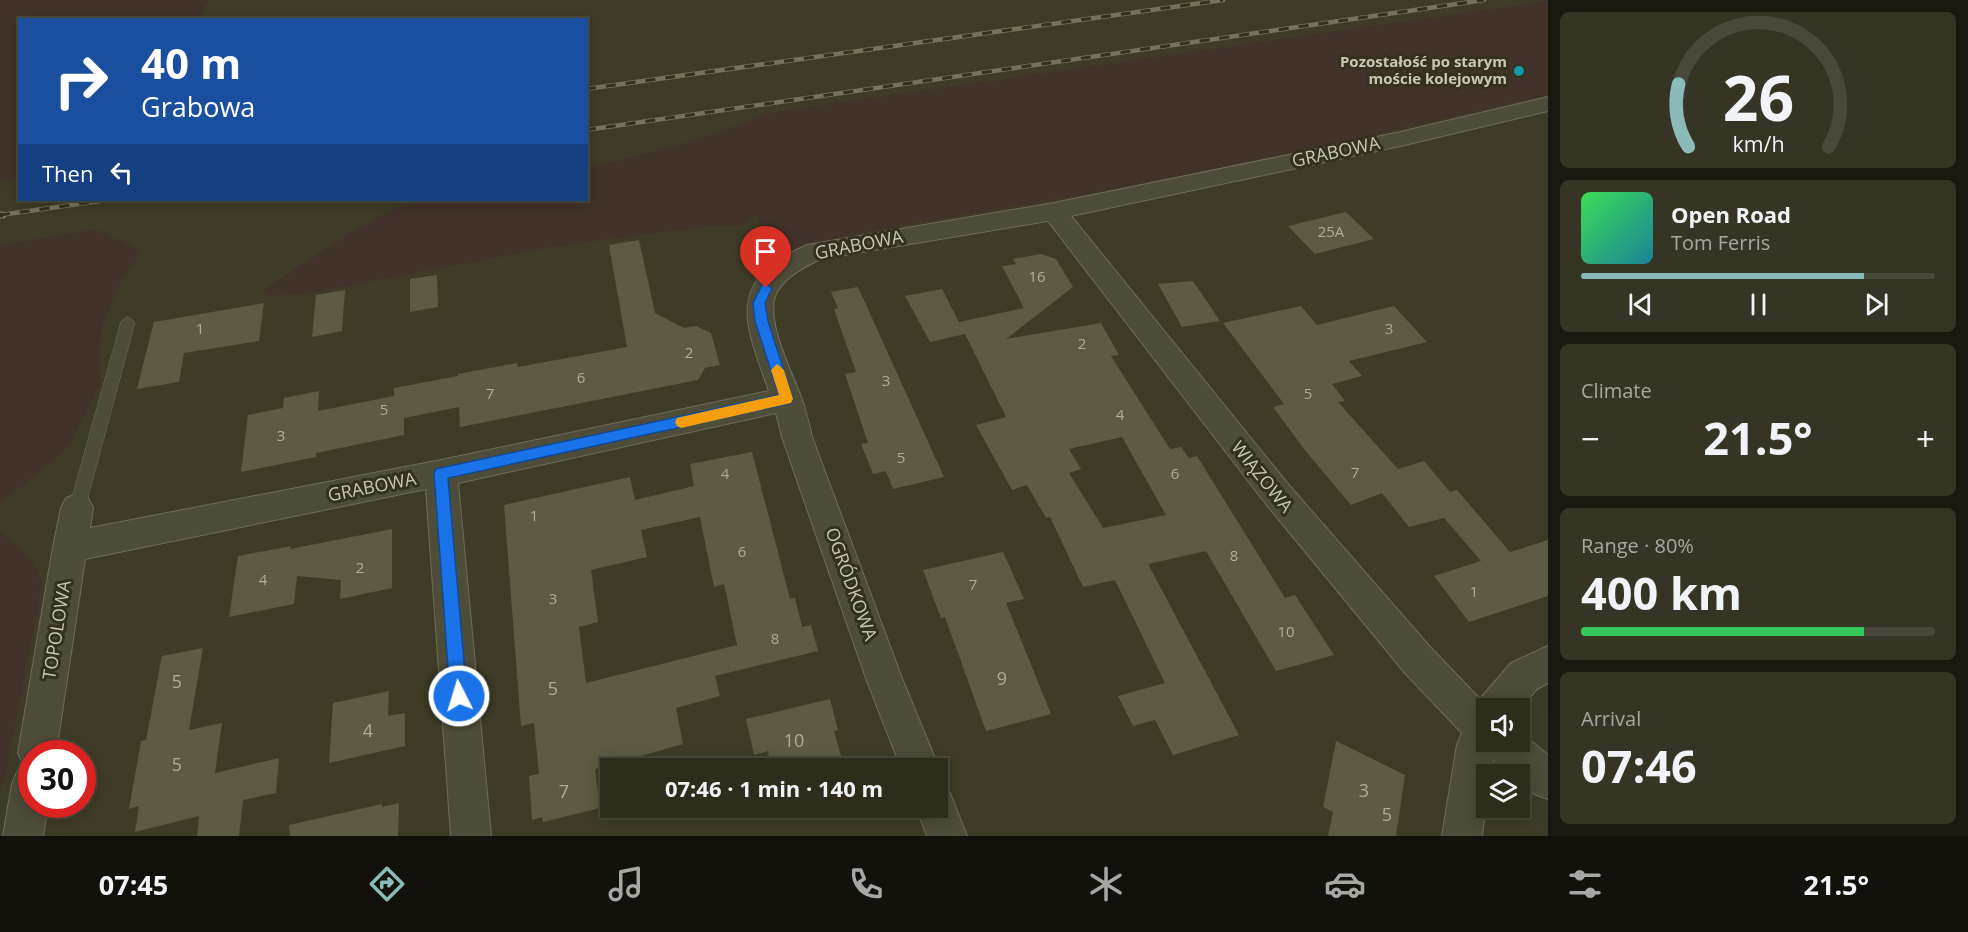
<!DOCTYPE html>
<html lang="en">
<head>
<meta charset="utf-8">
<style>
	body { margin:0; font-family:"Open Sans",sans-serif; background:#363525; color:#f1f3f6; height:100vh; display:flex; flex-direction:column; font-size:22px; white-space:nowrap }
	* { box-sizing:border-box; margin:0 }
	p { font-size:20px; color:#a7a8a3 }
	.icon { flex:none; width:33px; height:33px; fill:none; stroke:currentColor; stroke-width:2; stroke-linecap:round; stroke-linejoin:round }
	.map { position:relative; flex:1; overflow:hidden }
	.sheet { display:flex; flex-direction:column; gap:12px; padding:12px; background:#19190f; width:420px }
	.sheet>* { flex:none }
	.top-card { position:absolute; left:18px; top:18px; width:570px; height:183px; border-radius:0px; box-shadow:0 3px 15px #0003,0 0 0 2px #49493b; background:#1a4fa0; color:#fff; overflow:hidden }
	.tools { position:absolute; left:1476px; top:698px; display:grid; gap:12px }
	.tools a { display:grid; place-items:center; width:54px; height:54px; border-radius:0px; background:#2e2d1c; box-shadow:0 3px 15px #0003,0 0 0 2px #49493b; font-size:30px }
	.speed { position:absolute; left:18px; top:740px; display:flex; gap:12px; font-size:30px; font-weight:700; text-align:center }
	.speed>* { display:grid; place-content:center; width:78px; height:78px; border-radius:50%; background:#2e2d1c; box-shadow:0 3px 15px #0003,0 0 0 2px #49493b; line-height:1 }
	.speed .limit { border:9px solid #d22; background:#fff; color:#111 }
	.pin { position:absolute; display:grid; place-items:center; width:51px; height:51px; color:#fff; margin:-62px -26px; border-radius:50% 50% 50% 0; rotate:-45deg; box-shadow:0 0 6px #0007 }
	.pin .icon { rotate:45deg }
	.me { position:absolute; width:66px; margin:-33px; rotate:355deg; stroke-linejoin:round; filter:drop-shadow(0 0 4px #0008) }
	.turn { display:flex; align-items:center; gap:21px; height:126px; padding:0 24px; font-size:27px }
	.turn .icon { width:78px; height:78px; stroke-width:2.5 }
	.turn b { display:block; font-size:42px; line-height:51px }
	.then { display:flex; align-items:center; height:57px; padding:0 24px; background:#0003; gap:12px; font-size:22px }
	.big { font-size:45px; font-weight:700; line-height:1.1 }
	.sheet .tile { flex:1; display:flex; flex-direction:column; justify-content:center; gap:9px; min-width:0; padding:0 21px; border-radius:9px; background:#363525 }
	.sheet .dial { align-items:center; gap:0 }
	.dial svg { height:156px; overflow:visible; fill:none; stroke:#49493b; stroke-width:7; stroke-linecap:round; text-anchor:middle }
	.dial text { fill:#f1f3f6; stroke:none }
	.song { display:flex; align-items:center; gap:18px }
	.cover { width:72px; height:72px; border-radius:9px; background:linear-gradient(135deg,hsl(130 70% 55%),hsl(190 70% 35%)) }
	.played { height:6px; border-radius:3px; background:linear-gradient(90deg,#8bbbb9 80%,#49493b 80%) }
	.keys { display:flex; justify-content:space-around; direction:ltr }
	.heat { display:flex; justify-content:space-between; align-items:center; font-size:33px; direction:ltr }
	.charge { height:9px; border-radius:4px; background:linear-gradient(90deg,#34c759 80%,#49493b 0) }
	.trip { position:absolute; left:600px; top:758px; width:348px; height:60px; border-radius:0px; background:#2e2d1c; box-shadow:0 3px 15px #0003,0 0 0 2px #49493b; font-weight:700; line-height:60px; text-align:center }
	.dock { display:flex; height:96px; justify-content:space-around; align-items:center; background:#12120b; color:#a7a8a3 }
	.dock .icon { width:42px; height:42px }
	.dock .on { color:#8bbbb9 }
	.dock b { font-size:27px; color:#f1f3f6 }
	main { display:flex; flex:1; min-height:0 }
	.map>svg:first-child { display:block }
</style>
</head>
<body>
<main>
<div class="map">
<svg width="1548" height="836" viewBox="0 0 1548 836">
	<rect width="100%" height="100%" fill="#3e3c26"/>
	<path fill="#41332a" d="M 0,0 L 209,0 L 198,19 L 20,20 L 19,177 L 0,180 Z
		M 1548,1 L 1548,95 C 1402,128 1255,162 1108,190 C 996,211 883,225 773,253 L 755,215 L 743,225 L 708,226 L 557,246 L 309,293 L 270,296 L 265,289 L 350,233 L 401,205 L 430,200 L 586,200 L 587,169 L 696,140 L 773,112 Z
		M 95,229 L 142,251 L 120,283 L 101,327 L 99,386 L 67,448 L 25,484 L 1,501 L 0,508 L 0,245 Z
		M 0,531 L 32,560 L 42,584 L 6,774 L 0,791 Z"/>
	<path fill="#5d5b42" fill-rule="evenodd" d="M 1346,212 L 1374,239 L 1315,254 L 1288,226 Z
		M 639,240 L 655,313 L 684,328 L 696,326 L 711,333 L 720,365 L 705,368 L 698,380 L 460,427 L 459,407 L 404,418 L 404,435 L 316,453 L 316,457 L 241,472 L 248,415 L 283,408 L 284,398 L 319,391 L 318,411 L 394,396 L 394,388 L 458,376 L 458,374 L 517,363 L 518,367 L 627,347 L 609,245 Z
		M 1041,254 L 1056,259 L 1073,287 L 1006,339 L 1101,323 L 1119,355 L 1111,356 L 1170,449 L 1181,447 L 1189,458 L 1197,456 L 1285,598 L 1295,595 L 1334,655 L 1276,671 L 1206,551 L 1148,564 L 1239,735 L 1173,755 L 1155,720 L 1133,726 L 1118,696 L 1165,683 L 1115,580 L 1083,587 L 1050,517 L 1046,518 L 1027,485 L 1012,490 L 976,425 L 1006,417 L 959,322 L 1024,308 L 1002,266 L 1016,264 L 1013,259 ZM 1122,437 L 1166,515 L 1103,528 L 1069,473 L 1081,469 L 1069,449 Z
		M 437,275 L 438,307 L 410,312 L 410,279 Z
		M 1193,281 L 1220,321 L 1182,327 L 1158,284 Z
		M 858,287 L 944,477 L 893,489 L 886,471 L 873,474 L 861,444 L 868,443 L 845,374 L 856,372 L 834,309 L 838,308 L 831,292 Z
		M 942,289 L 965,334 L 930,342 L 905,296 Z
		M 345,290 L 342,331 L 312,337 L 316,295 Z
		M 264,303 L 259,341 L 184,353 L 179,382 L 137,389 L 154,322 Z
		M 1301,306 L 1317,325 L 1394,306 L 1427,342 L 1349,361 L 1362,376 L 1332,384 L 1345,401 L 1338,402 L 1398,469 L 1424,461 L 1450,492 L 1457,490 L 1510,552 L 1548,540 L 1548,596 L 1469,622 L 1434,576 L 1481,561 L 1444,518 L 1409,527 L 1382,493 L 1351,505 L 1304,449 L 1273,407 L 1284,404 L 1223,323 Z
		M 752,452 L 790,599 L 795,598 L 802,627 L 811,625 L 818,651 L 715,676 L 720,696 L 676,708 L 683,744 L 595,769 L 600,808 L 543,822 L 542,817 L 532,820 L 529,776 L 539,774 L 534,723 L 521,726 L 504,505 L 630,477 L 635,500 L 694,486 L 690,464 ZM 700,517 L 714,587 L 724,584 L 737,645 L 586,683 L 579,627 L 598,622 L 591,570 L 647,557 L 641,530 Z
		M 392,529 L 392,588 L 340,599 L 341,580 L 297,576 L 294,604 L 229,617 L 238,556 L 291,546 L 290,549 Z
		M 1003,552 L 1024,599 L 1006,603 L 1051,714 L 986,731 L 945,617 L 941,618 L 923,570 Z
		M 203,648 L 189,730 L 222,723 L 215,773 L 279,758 L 276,793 L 243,800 L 239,836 L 197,836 L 199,816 L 135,832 L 139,806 L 129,809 L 141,741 L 146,740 L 162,656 Z
		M 389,691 L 388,716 L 405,713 L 405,746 L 329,763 L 333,703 Z
		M 830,699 L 838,730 L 834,731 L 843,763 L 822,768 L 771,768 L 768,751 L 754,755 L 746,719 Z
		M 1336,741 L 1405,775 L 1396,836 L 1328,836 L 1333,812 L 1323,807 Z
		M 399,803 L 398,836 L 290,836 L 289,825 L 382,804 L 382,807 Z"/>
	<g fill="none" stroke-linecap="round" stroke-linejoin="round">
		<defs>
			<path id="service" d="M 128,317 L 135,322 L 85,508 L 83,513 L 77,515 L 71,513 L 69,508 L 121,322 Z"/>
			<path id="minor" d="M 1548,97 L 1548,111 L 1396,147 L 1071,216 L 1288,484 L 1431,648 L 1480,699 L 1511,663 L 1548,646 L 1548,683 L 1537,689 L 1520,708 L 1486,708 L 1486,741 L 1520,741 L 1520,732 L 1548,755 L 1548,799 L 1534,794 L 1520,782 L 1520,774 L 1510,774 L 1493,760 L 1491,774 L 1486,774 L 1486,805 L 1482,836 L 1442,836 L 1457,745 L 1462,733 L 1405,673 L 1266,504 L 1048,221 L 821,259 C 806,266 786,276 777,292 C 763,317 792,372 801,397 C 806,410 809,424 812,437 L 903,681 L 939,768 L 938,772 L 938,768 L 901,768 L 867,681 L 782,437 L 776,413 L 458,483 L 491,836 L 451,836 L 426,489 L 85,559 L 56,753 L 32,753 L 32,804 L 48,804 L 43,836 L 3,836 L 12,784 L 18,770 L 25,767 L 18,753 L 53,547 L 61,508 L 66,498 L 77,494 L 88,498 L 93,508 L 90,528 L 441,460 L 769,391 C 744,321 725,281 807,245 L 1054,203 L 1396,133 Z
				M 938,788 L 950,793 L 967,836 L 927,836 L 916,807 L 938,807 Z"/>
		</defs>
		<use href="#service" stroke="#6f6d5a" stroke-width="1"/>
		<use href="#minor" stroke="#6f6d5a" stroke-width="2"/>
		<use href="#service" fill="#4e4d3a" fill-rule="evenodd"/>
		<use href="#minor" fill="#4e4d3a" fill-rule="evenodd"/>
		<defs>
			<path id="rail-far1" d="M 586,89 L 1223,0
				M 586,130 L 1484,0
				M 0,215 L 107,200"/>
			<path id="rail" d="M 0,215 L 3,215"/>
		</defs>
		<use href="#rail-far1" stroke="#75735c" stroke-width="4.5"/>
		<use href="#rail" stroke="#75735c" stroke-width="7"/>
		<use href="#rail-far1" stroke="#34321e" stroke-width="3" stroke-dasharray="10" stroke-linecap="butt"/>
		<use href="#rail" stroke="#34321e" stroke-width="4.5" stroke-dasharray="13" stroke-linecap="butt"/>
	</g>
	<path fill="#1a73e8" stroke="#114b97" stroke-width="1.5" d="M 766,284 L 772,288 L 765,303 L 768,321 L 793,399 L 791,403 L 448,478 L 467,696 L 465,702 L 459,704 L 453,702 L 450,696 L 434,473 L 436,469 L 779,395 L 755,321 L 753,303 L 762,285 Z"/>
	<path fill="#f59e0b" d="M 777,364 L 784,370 L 793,399 L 791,403 L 681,428 L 677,426 L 675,422 L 677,418 L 681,417 L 779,395 L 771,370 Z"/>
	<circle fill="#0f9aa8" stroke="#34321e" stroke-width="2" cx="1519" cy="71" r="6"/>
	<g text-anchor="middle" stroke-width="6" stroke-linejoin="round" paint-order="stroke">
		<g font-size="15" font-weight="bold" fill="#c9c8b6" stroke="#34321e" text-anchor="end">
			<text x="1507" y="67">Pozostałość po starym<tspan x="1507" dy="17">moście kolejowym</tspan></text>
		</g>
		<g font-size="15" fill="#aead99">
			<text x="1331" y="237">25A</text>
			<text x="1037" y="282">16</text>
			<text x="200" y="334">1</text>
			<text x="1389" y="334">3</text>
			<text x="1082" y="349">2</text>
			<text x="689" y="358">2</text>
			<text x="581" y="383">6</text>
			<text x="886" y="386">3</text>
			<text x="490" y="399">7</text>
			<text x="1308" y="399">5</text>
			<text x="384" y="415">5</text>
			<text x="1120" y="420">4</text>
			<text x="281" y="441">3</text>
			<text x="901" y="463">5</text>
			<text x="1355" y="478">7</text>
			<text x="725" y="479">4</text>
			<text x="1175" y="479">6</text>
			<text x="534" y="521">1</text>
			<text x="742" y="557">6</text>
			<text x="1234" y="561">8</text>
			<text x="360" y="573">2</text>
			<text x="263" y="585">4</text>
			<text x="973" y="590">7</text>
			<text x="1474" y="597">1</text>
			<text x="553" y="604">3</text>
			<text x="1286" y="637">10</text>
			<text x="775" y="644">8</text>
		</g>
		<g font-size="18" fill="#c9c8b6" stroke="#34321e">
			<text transform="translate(1336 152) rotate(-12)" y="6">GRABOWA</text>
			<text transform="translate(859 245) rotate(-11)" y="6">GRABOWA</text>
			<text transform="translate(1262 477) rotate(51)" y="6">WIĄZOWA</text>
			<text transform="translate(372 487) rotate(-11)" y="6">GRABOWA</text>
			<text transform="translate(851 584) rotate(70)" y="6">OGRÓDKOWA</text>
			<text transform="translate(57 630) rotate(-81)" y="6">TOPOLOWA</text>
		</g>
		<g font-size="18" fill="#aead99">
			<text x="1002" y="685">9</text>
			<text x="177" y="688">5</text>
			<text x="553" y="695">5</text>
			<text x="368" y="737">4</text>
			<text x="794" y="747">10</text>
			<text x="177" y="771">5</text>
			<text x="1364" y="797">3</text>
			<text x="564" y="798">7</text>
			<text x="1387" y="821">5</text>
		</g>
	</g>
</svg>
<div class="tools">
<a><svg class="icon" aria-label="sound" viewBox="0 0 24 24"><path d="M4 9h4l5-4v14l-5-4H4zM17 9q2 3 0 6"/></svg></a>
<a><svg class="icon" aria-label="layers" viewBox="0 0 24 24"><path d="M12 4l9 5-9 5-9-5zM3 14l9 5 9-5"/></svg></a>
</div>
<div class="speed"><div class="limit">30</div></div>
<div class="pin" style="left:766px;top:288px;background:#d93025"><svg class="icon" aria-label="arrive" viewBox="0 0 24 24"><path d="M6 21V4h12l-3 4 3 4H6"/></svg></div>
<svg class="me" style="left:459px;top:696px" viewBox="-20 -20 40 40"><circle r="17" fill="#1a73e8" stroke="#fff" stroke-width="3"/><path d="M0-11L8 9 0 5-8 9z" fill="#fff"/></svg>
<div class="trip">07:46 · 1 min · 140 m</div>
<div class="top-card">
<div class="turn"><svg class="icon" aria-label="right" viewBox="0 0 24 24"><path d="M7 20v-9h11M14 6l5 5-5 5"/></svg><div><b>40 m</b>Grabowa</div></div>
<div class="then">Then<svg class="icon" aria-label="left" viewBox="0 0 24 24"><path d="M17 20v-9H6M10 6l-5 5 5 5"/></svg></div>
</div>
</div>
<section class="sheet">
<div class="tile dial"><svg viewBox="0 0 100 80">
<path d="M14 69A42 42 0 1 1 86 69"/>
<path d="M14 69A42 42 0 0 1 9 37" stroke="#8bbbb9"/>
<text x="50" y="56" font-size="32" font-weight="700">26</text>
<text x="50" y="72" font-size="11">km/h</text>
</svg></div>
<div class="tile">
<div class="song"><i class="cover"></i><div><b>Open Road</b><p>Tom Ferris</p></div></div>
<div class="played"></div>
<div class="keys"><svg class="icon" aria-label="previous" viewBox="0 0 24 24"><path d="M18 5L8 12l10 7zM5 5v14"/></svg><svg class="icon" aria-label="pause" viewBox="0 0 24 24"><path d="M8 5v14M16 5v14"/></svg><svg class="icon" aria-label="next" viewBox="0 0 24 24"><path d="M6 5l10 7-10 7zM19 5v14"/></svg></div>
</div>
<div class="tile"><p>Climate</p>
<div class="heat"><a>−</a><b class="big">21.5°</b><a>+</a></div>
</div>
<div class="tile"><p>Range · 80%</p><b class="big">400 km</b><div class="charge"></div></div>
<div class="tile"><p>Arrival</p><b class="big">07:46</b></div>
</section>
</main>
<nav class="dock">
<b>07:45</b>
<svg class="icon on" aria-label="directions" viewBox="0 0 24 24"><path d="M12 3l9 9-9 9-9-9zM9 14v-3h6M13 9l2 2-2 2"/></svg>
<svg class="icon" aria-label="music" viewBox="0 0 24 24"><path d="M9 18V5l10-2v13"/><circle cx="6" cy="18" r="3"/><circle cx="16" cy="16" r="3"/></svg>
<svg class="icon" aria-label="phone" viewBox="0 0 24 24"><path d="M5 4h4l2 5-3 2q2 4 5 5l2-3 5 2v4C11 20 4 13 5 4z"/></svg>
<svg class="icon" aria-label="climate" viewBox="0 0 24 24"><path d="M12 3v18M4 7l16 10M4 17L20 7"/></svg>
<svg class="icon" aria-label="car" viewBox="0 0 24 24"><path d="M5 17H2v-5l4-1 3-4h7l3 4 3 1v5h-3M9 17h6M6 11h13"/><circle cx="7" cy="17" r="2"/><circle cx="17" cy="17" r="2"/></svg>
<svg class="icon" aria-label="filters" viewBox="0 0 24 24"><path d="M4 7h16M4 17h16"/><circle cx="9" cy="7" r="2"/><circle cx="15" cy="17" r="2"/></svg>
<b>21.5°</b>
</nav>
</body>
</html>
